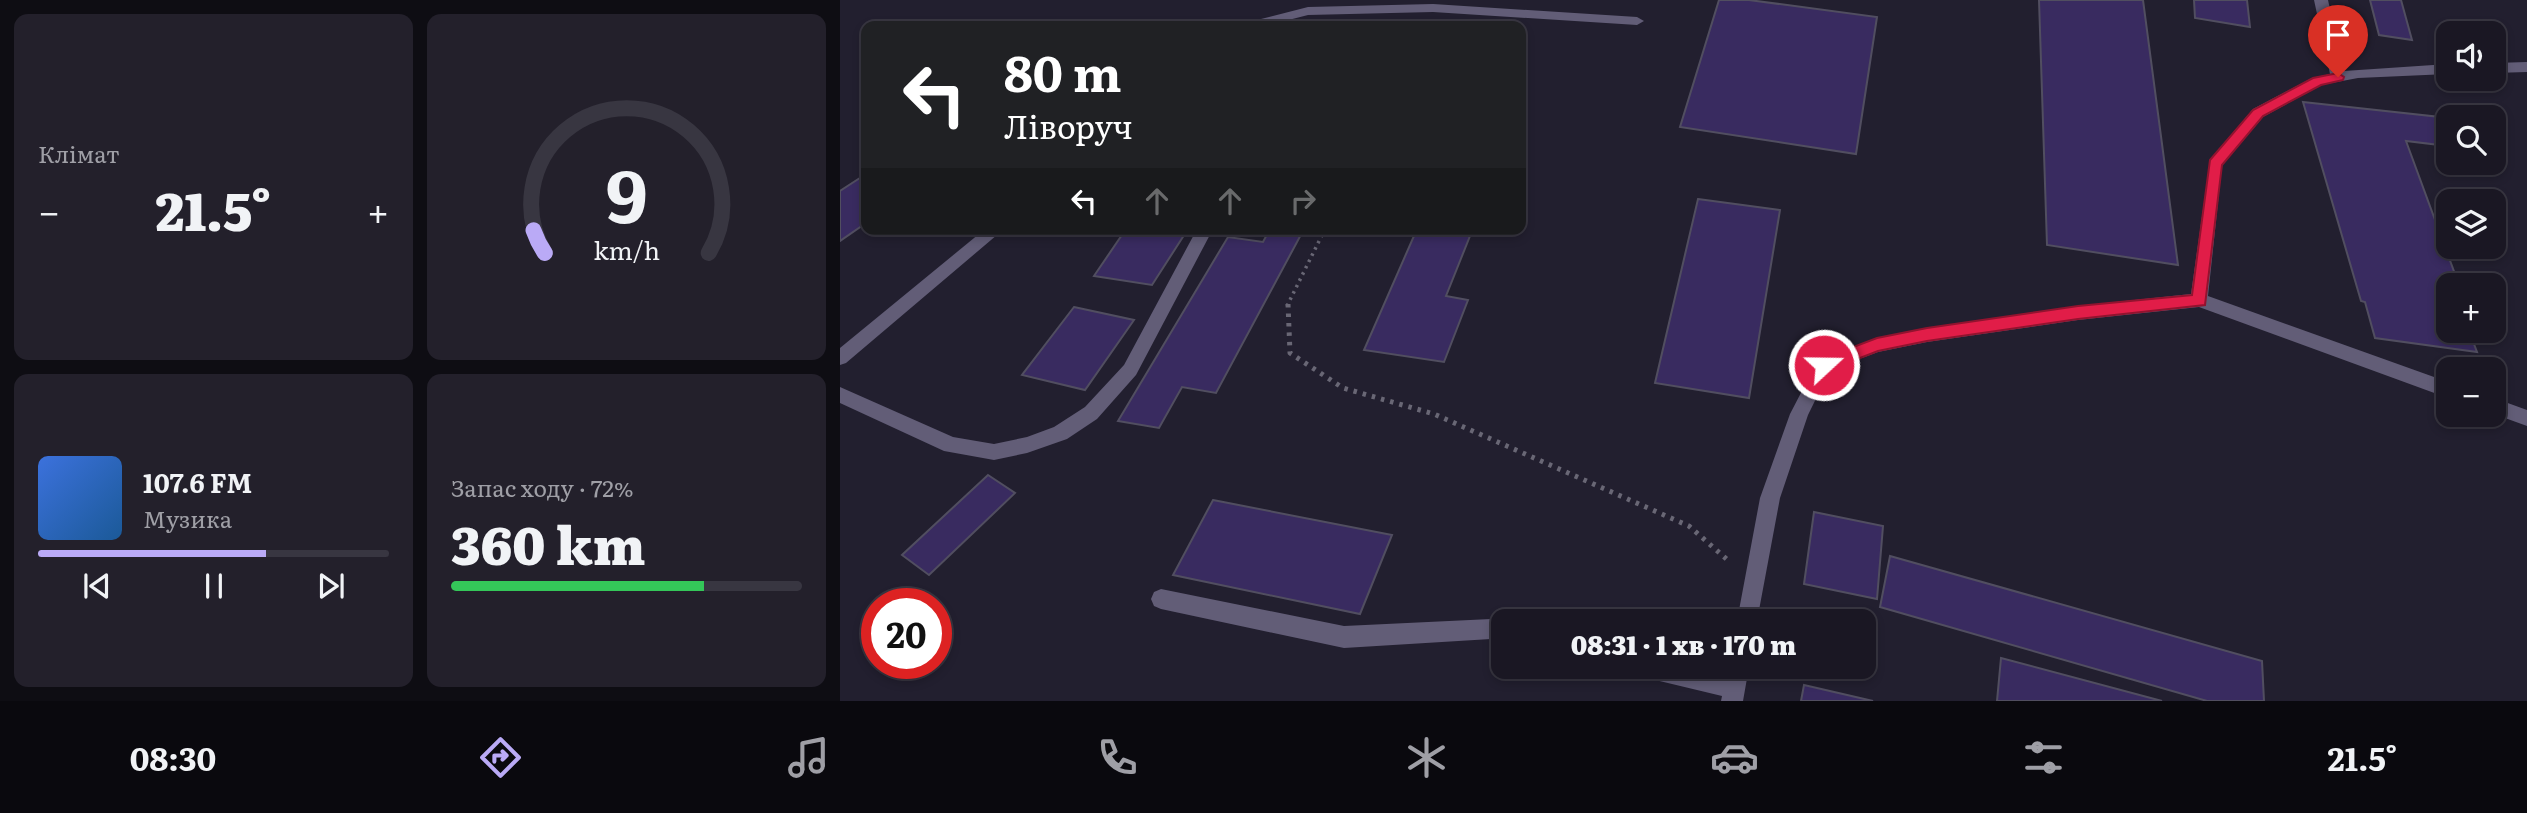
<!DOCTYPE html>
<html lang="uk">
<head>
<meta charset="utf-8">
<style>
	body { margin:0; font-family:Literata,serif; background:#23202b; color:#f1f3f6; height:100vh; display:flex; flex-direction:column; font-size:26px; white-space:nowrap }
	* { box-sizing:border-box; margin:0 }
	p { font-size:23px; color:#9f9fa6 }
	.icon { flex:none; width:38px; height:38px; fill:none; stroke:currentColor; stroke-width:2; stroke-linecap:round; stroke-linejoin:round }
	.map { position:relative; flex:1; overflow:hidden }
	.details { display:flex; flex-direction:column; gap:14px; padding:14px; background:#0e0d13; width:840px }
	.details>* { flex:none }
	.hud { position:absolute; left:21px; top:21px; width:665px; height:214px; border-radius:14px; box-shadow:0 4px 10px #0003,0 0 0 2px #383641; background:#202124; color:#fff; overflow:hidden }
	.tools { position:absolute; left:1596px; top:21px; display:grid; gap:14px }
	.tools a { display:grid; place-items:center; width:70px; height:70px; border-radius:14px; background:#1a1723; box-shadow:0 4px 10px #0003,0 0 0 2px #383641; font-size:35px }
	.speed { position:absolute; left:21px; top:588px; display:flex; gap:14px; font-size:35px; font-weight:700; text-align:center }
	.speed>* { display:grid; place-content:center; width:91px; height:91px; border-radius:50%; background:#1a1723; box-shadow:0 4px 10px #0003,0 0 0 2px #383641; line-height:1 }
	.speed .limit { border:10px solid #d22; background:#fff; color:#111 }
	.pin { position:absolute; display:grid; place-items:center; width:60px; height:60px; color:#fff; margin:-72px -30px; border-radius:50% 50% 50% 0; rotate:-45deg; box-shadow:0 0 7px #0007 }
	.pin .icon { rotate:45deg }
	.me { position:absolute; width:77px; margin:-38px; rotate:69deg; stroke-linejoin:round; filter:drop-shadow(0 0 5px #0008) }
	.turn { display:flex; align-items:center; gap:24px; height:147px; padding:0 28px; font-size:32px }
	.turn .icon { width:91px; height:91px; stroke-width:2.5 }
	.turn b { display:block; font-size:49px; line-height:60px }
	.lanes { display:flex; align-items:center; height:66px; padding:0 28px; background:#0003; justify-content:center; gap:35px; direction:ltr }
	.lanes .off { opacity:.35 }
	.big { font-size:52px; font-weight:800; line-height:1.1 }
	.details .card { flex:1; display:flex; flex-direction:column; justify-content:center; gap:10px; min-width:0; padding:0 24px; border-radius:14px; background:#23202b }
	.details .dial { align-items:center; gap:0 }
	.dial svg { height:182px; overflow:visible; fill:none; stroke:#383641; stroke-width:7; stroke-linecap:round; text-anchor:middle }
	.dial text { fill:#f1f3f6; stroke:none }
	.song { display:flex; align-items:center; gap:21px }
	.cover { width:84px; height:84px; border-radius:10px; background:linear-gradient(135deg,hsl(220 70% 55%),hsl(210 70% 35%)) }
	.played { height:7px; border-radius:4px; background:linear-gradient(90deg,#baaaf6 65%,#383641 65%) }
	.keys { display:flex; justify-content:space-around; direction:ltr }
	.heat { display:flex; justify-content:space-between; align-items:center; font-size:38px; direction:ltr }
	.charge { height:10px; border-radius:5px; background:linear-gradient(90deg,#34c759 72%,#383641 0) }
	.details .tiles { flex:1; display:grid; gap:14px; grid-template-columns:repeat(2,1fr) }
	.trip { position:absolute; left:651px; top:609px; width:385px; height:70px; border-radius:14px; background:#1a1723; box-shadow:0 4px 10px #0003,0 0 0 2px #383641; font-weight:800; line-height:70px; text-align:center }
	.menu { display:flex; height:112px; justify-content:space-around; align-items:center; background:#0a090e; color:#9f9fa6 }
	.menu .icon { width:49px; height:49px }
	.menu .on { color:#baaaf6 }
	.menu b { font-size:32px; color:#f1f3f6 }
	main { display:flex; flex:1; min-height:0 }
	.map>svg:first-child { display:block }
</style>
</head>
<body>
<main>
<section class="details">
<div class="tiles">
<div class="card"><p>Клімат</p>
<div class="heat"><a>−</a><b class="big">21.5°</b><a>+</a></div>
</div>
<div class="card dial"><svg viewBox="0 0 100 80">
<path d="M14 69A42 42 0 1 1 86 69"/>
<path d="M14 69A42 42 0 0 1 9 59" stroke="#baaaf6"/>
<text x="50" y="56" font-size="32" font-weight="700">9</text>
<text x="50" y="72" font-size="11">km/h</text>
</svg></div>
<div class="card">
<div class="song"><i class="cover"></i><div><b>107.6 FM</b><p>Музика</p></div></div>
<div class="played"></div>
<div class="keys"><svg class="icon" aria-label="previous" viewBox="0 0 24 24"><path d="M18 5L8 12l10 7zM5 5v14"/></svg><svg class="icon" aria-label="pause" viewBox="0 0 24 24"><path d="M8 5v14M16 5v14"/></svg><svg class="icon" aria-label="next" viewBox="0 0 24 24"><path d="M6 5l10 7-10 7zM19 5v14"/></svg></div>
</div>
<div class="card"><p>Запас ходу · 72%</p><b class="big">360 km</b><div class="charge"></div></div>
</div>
</section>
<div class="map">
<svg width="1687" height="701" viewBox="0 0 1687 701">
	<rect width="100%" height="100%" fill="#221f2f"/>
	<path fill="#392b60" stroke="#514e60" stroke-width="2" d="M 879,0 L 909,0 L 1037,17 L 1016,154 L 840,127 Z
		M 1199,0 L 1303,0 L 1338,265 L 1207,245 Z
		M 1354,0 L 1407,0 L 1410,27 L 1355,18 Z
		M 1530,0 L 1561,0 L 1572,40 L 1539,35 Z
		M 1463,102 L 1600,117 L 1608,146 L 1566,141 L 1619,285 L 1608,285 L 1608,331 L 1629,331 L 1637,352 L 1535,338 L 1525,302 L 1521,301 Z
		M 26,174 L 26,223 L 0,241 L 0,191 Z
		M 858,199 L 940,210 L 909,398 L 815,383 Z
		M 286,229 L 348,229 L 312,285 L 254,276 Z
		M 430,229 L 464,229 L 376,393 L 342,387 L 319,428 L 278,421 L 388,237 L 423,242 Z
		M 577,229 L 632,231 L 606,296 L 628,300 L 604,362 L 524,350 Z
		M 234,307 L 294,320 L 245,390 L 182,375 Z
		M 148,475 L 175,493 L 89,575 L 62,555 Z
		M 373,500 L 552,535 L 520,614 L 333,575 Z
		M 974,512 L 1043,526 L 1037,599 L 964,584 Z
		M 1050,556 L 1422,661 L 1424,701 L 1367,701 L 1040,607 Z
		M 1161,658 L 1322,701 L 1157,701 Z
		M 964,685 L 1033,701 L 961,701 Z"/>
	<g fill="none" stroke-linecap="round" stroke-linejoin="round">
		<path stroke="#696775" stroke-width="3.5" stroke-dasharray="2.5 4.5" stroke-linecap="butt" d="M 447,306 L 485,229"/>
		<path stroke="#696775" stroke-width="5" stroke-dasharray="3.5 6" stroke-linecap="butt" d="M 448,304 L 450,353 L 503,388 L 594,414 L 849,526 L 890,562"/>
		<path fill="#625d77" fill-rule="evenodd" d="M 1474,0 L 1488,0 L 1504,71 L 1608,64 L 1608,74 L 1518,78 L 1481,85 L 1423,117 L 1382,165 L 1368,296 L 1608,382 L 1608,398 L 1359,307 L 1238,320 L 1087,342 L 1038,352 L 990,370 L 968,415 L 940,498 L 917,621 L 897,621 L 920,498 L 950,414 L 978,360 L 1037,338 L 1087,328 L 1238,306 L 1351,294 L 1370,160 L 1413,109 L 1472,78 L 1490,74 Z
			M 593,4 L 797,17 L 804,21 L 797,25 L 593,12 L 468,15 L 425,26 L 403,26 L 405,23 L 468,7 Z
			M 1687,62 L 1687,72 L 1654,73 L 1654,63 Z
			M 145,229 L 164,229 L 6,363 L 0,365 L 0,348 Z
			M 357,229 L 373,229 L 296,375 L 257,419 L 227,439 L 187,453 L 154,460 L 104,451 L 0,403 L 0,387 L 113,437 L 154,444 L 187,437 L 214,427 L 245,407 L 284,365 Z
			M 1654,398 L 1687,410 L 1687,426 L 1654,414 Z
			M 321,589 L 504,626 L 651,619 L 663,622 L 663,642 L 651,639 L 504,648 L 321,609 L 314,606 L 311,599 L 314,592 Z
			M 796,667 L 851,667 L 886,675 L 887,667 L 909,667 L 903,701 L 881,701 L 882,696 L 807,678 L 799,675 Z"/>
	</g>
	<path fill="#e11d48" stroke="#92132f" stroke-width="2" d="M 1498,73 L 1504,77 L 1503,80 L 1481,85 L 1423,116 L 1382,165 L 1365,305 L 1238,319 L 1087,341 L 1038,351 L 984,372 L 979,370 L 976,365 L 979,360 L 1037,338 L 1087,328 L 1238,306 L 1352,295 L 1370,160 L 1413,110 L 1473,78 Z"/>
</svg>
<div class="tools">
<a><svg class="icon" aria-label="sound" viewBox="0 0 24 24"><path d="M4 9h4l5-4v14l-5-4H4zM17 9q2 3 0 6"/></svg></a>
<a><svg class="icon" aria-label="search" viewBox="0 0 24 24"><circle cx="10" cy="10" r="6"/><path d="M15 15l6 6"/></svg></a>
<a><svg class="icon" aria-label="layers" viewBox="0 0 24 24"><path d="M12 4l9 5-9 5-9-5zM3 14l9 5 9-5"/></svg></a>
<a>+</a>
<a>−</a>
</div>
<div class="speed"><div class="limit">20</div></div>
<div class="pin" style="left:1498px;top:77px;background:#d93025"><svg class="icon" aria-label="arrive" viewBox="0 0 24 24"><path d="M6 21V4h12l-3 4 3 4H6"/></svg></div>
<svg class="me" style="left:984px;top:365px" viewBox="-20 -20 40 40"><circle r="17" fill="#e11d48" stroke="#fff" stroke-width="3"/><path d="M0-11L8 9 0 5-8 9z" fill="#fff"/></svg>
<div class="trip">08:31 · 1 хв · 170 m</div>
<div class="hud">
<div class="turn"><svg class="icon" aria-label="left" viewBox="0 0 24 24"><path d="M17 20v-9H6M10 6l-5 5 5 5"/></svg><div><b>80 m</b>Ліворуч</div></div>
<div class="lanes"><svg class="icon" aria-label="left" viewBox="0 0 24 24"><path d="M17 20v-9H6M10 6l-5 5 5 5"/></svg><svg class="icon off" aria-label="ahead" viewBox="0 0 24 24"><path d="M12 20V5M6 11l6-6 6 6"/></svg><svg class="icon off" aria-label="ahead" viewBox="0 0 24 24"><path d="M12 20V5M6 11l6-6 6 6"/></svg><svg class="icon off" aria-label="right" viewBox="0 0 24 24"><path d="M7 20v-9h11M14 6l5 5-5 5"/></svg></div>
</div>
</div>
</main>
<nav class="menu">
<b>08:30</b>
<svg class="icon on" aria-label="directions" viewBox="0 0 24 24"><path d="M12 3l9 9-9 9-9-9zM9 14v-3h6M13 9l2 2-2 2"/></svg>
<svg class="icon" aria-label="music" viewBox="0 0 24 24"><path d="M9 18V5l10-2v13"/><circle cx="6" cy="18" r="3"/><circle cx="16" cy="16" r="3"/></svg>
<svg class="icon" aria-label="phone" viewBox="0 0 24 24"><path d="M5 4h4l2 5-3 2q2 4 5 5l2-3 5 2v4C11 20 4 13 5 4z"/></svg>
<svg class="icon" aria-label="climate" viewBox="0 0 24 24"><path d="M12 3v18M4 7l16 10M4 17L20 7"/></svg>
<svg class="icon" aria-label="car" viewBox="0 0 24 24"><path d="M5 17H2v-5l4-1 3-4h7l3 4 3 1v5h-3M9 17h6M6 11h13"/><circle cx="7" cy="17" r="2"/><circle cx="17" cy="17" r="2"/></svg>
<svg class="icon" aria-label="filters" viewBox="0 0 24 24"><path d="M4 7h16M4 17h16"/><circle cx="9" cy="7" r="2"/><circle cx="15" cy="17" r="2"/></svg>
<b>21.5°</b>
</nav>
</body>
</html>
